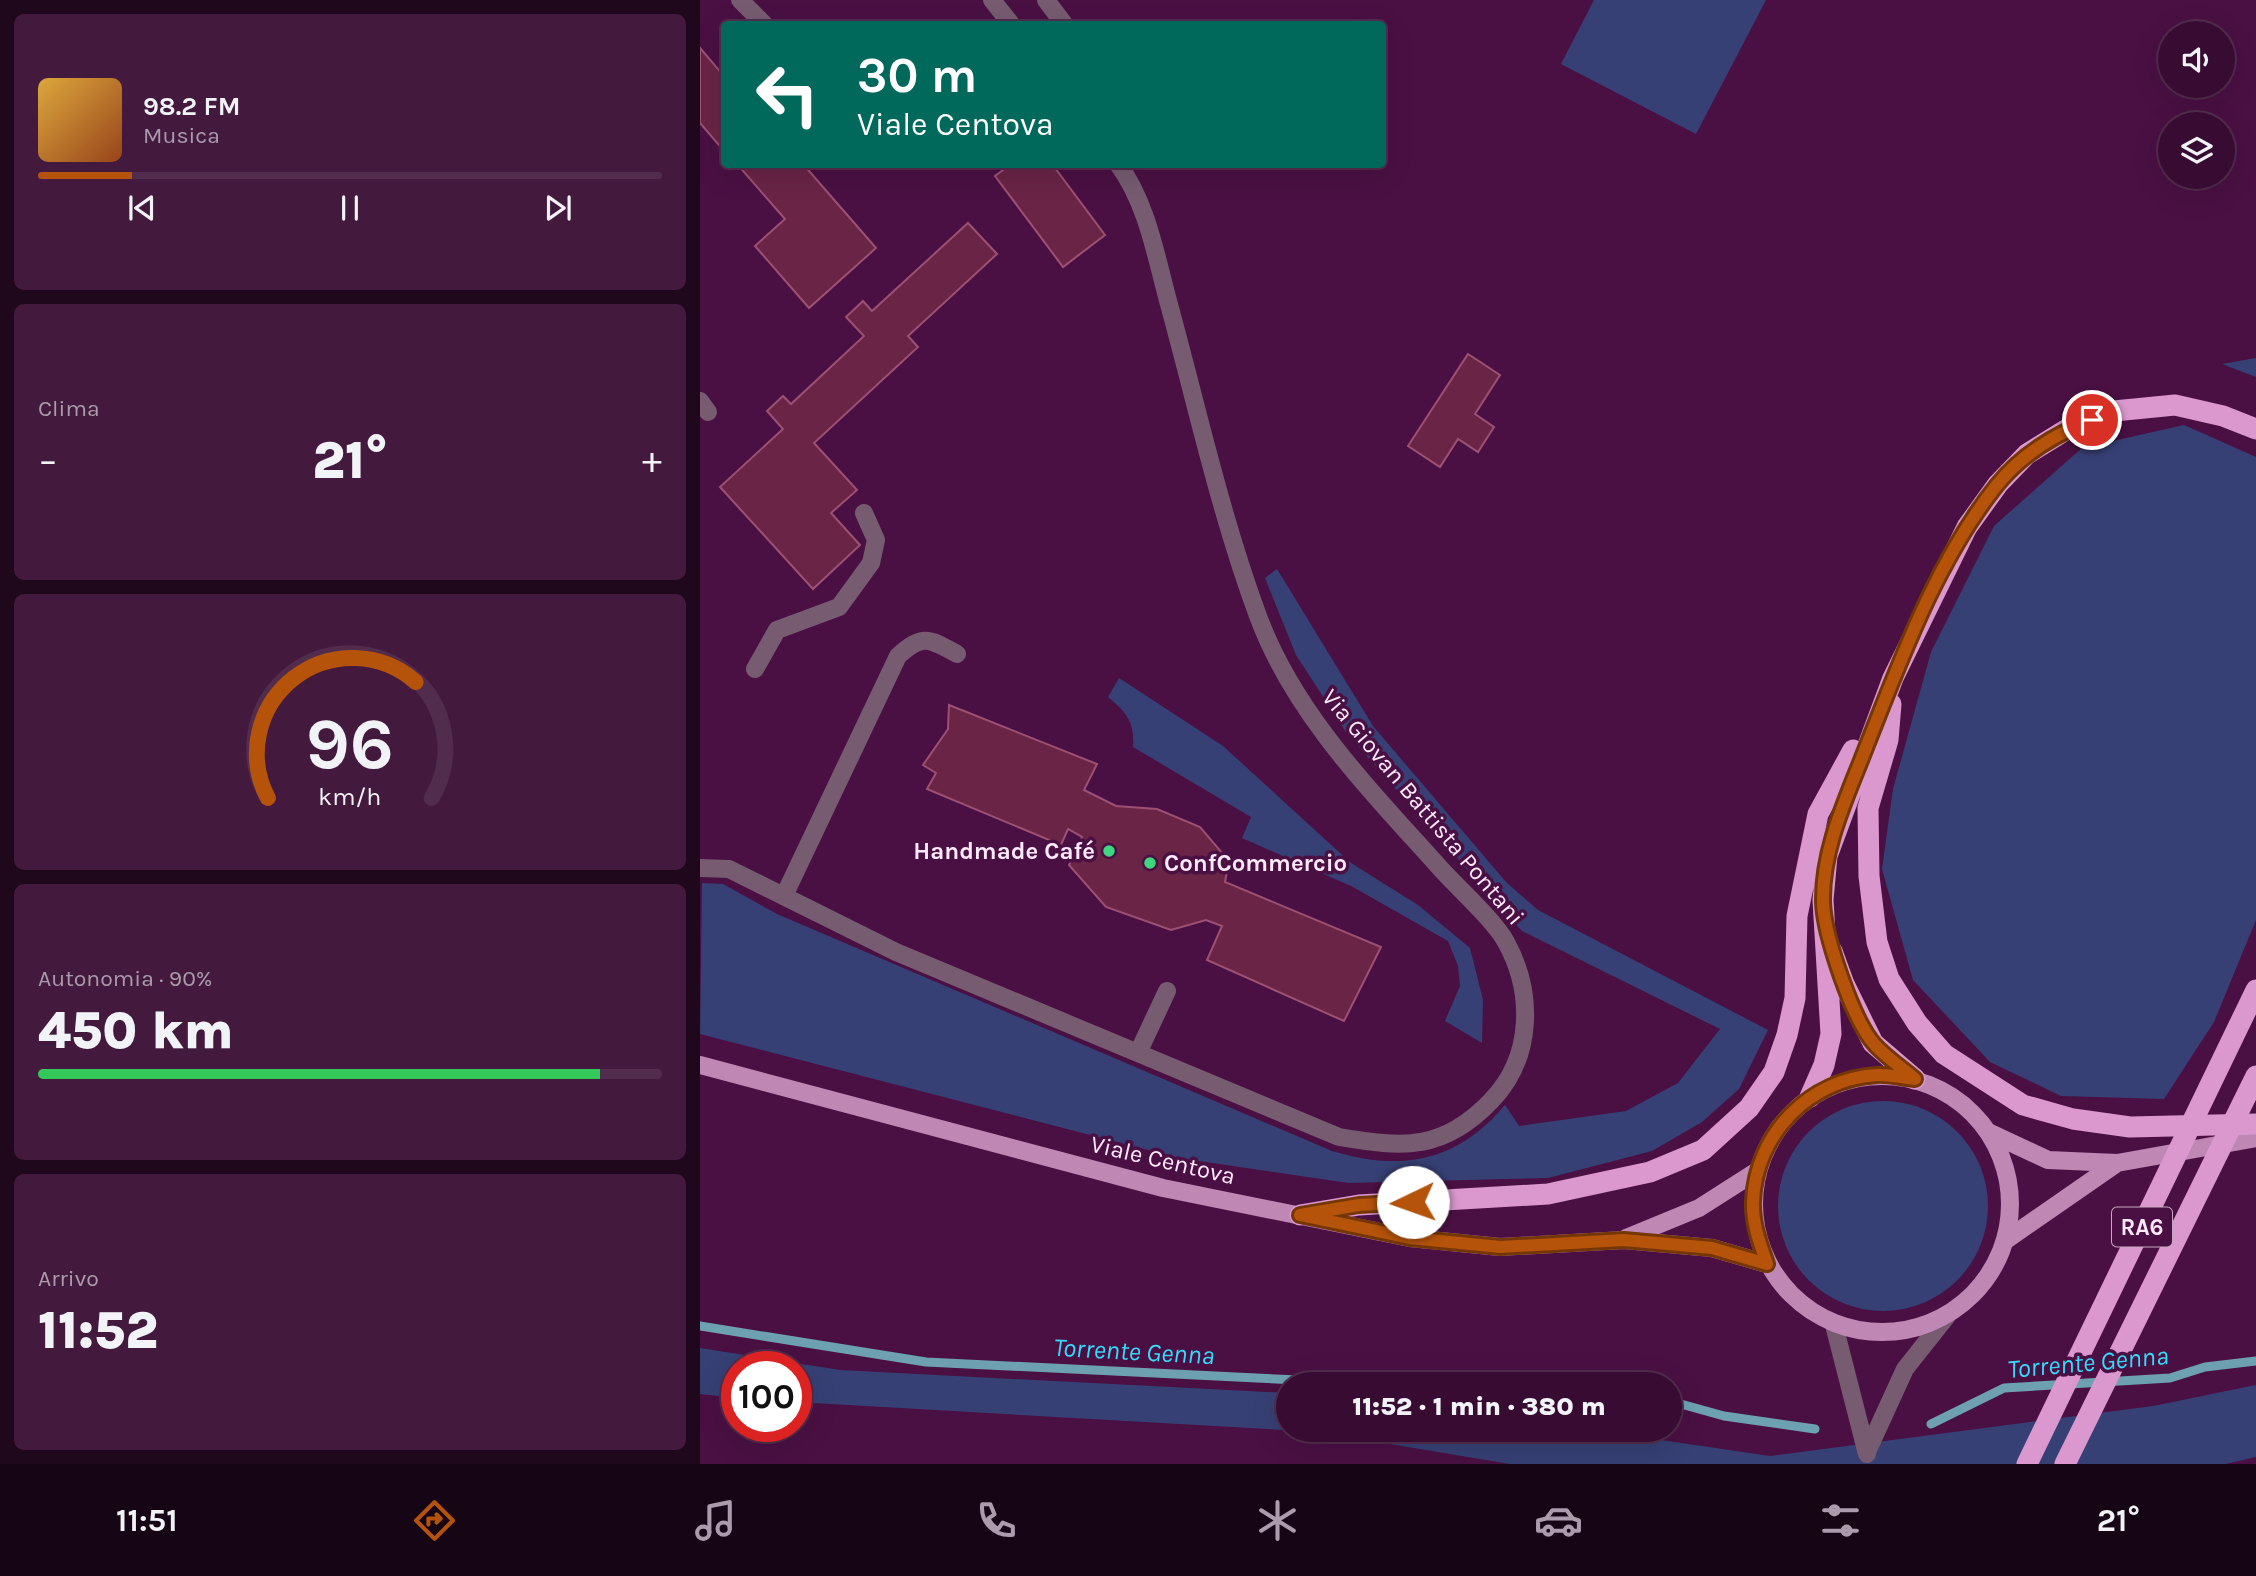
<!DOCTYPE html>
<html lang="it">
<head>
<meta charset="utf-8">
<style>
	body { margin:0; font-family:Karla,sans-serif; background:#431a3e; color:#f1f3f6; height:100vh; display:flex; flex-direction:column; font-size:26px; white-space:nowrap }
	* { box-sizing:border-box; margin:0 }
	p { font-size:23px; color:#ab9bac }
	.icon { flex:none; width:38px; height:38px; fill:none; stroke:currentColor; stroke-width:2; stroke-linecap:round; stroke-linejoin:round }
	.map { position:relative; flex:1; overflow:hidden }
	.drawer { display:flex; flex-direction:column; gap:14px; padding:14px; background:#1f071c; width:700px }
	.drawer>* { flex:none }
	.banner { position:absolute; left:21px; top:21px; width:665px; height:147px; border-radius:7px; box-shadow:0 7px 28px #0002,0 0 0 2px #522c4d; background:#00695c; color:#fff; overflow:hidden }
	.fabs { position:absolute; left:1458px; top:21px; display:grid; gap:14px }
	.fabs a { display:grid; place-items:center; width:77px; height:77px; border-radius:50%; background:#380c32; box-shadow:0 7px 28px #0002,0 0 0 2px #522c4d; font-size:35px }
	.speed { position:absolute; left:21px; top:1351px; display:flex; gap:14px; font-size:35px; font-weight:700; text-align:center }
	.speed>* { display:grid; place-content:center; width:91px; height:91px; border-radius:50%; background:#380c32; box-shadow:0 7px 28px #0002,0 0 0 2px #522c4d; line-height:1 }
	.speed .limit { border:10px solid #d22; background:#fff; color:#111 }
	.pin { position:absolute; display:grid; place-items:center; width:60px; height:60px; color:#fff; margin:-30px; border:4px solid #fff; border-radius:50%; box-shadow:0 2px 7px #0007 }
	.me { position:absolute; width:77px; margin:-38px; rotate:267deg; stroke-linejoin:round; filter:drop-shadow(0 0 5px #0008) }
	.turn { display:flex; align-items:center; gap:24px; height:147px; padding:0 21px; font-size:32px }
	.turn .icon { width:91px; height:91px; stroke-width:2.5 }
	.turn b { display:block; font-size:49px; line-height:60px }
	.big { font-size:52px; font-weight:800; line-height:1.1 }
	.drawer .widget { flex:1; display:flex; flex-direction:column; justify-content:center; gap:10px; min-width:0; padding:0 24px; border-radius:10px; background:#431a3e }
	.drawer .dial { align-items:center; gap:0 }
	.dial svg { height:182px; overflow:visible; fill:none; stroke:#522c4d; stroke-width:7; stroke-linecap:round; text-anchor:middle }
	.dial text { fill:#f1f3f6; stroke:none }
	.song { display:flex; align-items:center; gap:21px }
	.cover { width:84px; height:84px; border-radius:10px; background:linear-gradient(135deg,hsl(40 70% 55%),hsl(20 70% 35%)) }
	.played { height:7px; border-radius:4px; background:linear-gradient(90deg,#b45309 15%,#522c4d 15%) }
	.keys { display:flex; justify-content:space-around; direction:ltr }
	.heat { display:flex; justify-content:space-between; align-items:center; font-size:38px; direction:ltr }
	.charge { height:10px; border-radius:5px; background:linear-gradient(90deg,#34c759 90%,#522c4d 0) }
	.trip { position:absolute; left:576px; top:1372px; width:406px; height:70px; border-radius:35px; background:#380c32; box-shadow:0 7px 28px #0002,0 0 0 2px #522c4d; font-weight:800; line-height:70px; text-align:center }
	.dock { display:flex; height:112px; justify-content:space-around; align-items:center; background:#160514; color:#ab9bac }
	.dock .icon { width:49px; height:49px }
	.dock .active { color:#b45309 }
	.dock b { font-size:32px; color:#f1f3f6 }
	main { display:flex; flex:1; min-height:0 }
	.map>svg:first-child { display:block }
</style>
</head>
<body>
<main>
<section class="drawer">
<div class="widget">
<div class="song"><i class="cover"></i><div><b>98.2 FM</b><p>Musica</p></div></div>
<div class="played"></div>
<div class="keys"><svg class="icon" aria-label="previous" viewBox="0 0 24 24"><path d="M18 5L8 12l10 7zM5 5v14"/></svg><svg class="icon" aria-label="pause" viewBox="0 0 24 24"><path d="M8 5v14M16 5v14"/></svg><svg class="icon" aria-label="next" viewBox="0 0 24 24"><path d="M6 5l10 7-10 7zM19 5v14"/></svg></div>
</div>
<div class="widget"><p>Clima</p>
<div class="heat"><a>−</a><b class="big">21°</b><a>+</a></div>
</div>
<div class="widget dial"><svg viewBox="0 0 100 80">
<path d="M14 69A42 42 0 1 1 86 69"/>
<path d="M14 69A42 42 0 0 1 79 18" stroke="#b45309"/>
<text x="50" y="56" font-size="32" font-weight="700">96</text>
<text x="50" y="72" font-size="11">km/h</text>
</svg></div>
<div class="widget"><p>Autonomia · 90%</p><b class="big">450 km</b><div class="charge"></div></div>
<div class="widget"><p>Arrivo</p><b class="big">11:52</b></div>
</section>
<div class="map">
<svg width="1556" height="1464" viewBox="0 0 1556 1464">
	<rect width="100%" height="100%" fill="#4a1043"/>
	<path fill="#364074" d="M 894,0 L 1066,0 L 996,134 L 861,64 Z
		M 1556,358 L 1556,377 L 1522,364 Z
		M 1484,425 L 1556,457 L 1556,920 L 1514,1022 L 1464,1099 L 1361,1096 L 1290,1062 L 1213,980 L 1182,869 L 1193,789 L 1231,652 L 1294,526 L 1382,448 Z
		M 577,569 L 673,726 L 806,882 L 838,910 L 1068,1030 L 1039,1089 L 1002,1122 L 952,1151 L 848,1178 L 649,1183 L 479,1158 L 0,1034 L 2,883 L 23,884 L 77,914 L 632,1151 C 702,1172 757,1162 805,1105 L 819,1126 L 926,1111 L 978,1083 L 1020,1029 L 822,931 L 648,735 L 596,655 L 565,578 Z
		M 419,678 L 523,746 L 651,863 L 718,905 L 770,948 L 783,1000 L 782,1043 L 745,1021 L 760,986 L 758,966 L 748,941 L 653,887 L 542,838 L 551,817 L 433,747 C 435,722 426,712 408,697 Z
		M1078 1206a105 105 0 1 1 210 0a105 105 0 1 1-210 0Z
		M 0,1348 L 140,1370 L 588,1393 L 588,1430 L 893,1430 L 1070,1456 L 1453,1406 L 1556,1385 L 1556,1457 L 1526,1464 L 810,1464 L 618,1432 L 96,1402 L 96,1367 L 37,1367 L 37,1398 L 0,1394 Z"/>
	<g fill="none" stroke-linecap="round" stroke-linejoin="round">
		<path stroke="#6da1b2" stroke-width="9" d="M 0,1326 L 226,1362 L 598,1380 L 822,1377 L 868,1384
			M 970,1401 L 1024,1416 L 1115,1429
			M 1231,1424 L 1304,1388 L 1470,1378 L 1505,1367 L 1556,1361"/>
	</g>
	<path fill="#6a2446" stroke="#9c5173" stroke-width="2" d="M 0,48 L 24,76 L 24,151 L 0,123 Z
		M 37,164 L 103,164 L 176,248 L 109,308 L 55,246 L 85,219 Z
		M 311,164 L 352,164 L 405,235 L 363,267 L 295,176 Z
		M 268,223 L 297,254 L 208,336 L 218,347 L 114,443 L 157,490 L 131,513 L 160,545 L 113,589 L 20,487 L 83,429 L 67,411 L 83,396 L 91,404 L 164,336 L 146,317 L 163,301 L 172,311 Z
		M 768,354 L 800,375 L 775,414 L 794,427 L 778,452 L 758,439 L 740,467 L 708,446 Z
		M 249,705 L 397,764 L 384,790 L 416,806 L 457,809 L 500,827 L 529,861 L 525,882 L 681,947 L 644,1021 L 507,960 L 522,926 L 506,920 L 471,930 L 406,907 L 369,865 L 382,837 L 368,829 L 361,845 L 227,789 L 236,773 L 223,765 L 248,729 Z"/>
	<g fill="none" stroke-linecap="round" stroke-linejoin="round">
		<path stroke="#765b71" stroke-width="18" d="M 40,0 L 64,24
			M 292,0 L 311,24
			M 346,0 L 364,24
			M 0,401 L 8,412
			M 55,669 L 77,630 L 139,607 L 171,563 L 176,540 L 164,513
			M 0,868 L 29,869 L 196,952 L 639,1137 C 704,1148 743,1151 791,1101 C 833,1058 834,993 806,942 C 794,920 758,888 740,868 C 672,792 594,714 558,616 C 521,516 498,411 470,308 C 457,262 448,204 418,164
			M 84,896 L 198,656 C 223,633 230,639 257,654
			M 438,1053 L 467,991
			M 1134,1325 L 1167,1454
			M 1167,1452 L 1205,1369 L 1247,1316"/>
		<path stroke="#bf87b4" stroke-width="18" d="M 0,1065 L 463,1188 L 710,1238 L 800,1247 L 924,1240 L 1012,1248 L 1067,1264
			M1054 1204a128 128 0 1 1 256 0a128 128 0 1 1-256 0Z
			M 1288,1132 L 1348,1160 L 1417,1163 L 1556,1138
			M 926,1238 L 999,1208 L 1057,1171
			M 1306,1240 L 1417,1163"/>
		<path stroke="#db98cf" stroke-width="21" d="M 1191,704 L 1188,740 L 1168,808 L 1169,876 L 1177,942 L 1189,979 L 1217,1023 L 1244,1054 L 1323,1105 L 1373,1119 L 1430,1127 L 1556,1124
			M 1132,951 L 1144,984 L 1173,1043 L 1215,1079
			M 1110,1097 L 1124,1065 L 1131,1034 L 1123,900 L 1127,856 L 1193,678 L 1267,527 L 1298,484 L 1327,454 L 1369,428 L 1414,411 L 1475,405 L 1523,416 L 1556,429
			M 600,1215 L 659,1205 L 848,1194 L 950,1172 L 1003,1150 L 1049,1108 L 1074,1072 L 1087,1035 L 1095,998 L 1097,916 L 1118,814 L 1153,750"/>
		<path stroke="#db98cf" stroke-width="21" d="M 1327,1464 L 1556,990
			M 1365,1464 L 1556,1076"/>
	</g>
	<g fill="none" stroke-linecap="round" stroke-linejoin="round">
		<defs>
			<path id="route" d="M 713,1202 L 659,1205 L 600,1215 L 710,1238 L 800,1247 L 924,1240 L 1012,1248 L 1067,1264 C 1060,1244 1052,1223 1053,1201 C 1056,1133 1110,1079 1177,1075 C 1189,1074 1203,1078 1215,1079 C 1202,1068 1186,1057 1175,1045 C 1153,1021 1124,935 1123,902 C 1122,847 1148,795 1167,745 C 1202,657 1237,560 1297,485 C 1322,454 1355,434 1392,420"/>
		</defs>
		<use href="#route" stroke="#753606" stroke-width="18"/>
		<use href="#route" stroke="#b45309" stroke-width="12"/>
	</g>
	<g fill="#3cd77e" stroke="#4a1043" stroke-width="2.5">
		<circle cx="409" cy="851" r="7"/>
		<circle cx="450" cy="863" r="7"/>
	</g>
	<g text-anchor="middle" stroke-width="7" stroke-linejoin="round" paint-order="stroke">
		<rect fill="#4a1043" stroke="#c9a8c3" stroke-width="2" x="1412" y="1207.5" width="60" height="39" rx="5"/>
		<g font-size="23" font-weight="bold" fill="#ffe9fa">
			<text x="1442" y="1235">RA6</text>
		</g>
		<g font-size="24" fill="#ffe9fa" stroke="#4a1043">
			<text transform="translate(723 807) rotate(50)" y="8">Via Giovan Battista Pontani</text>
			<text transform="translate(463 1160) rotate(13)" y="8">Viale Centova</text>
		</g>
		<g font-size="24" font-weight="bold" fill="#ffe9fa" stroke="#4a1043" text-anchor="end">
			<text x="395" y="859">Handmade Café</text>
			<text x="464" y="871" text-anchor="start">ConfCommercio</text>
		</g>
		<g font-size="26" font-style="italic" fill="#35dbf9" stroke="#4a1043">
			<text transform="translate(434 1351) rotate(3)" y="9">Torrente Genna</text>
			<text transform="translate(1388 1362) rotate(-5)" y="9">Torrente Genna</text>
		</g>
	</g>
</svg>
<div class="fabs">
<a><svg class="icon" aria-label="sound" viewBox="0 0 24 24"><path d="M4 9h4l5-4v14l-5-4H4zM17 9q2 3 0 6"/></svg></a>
<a><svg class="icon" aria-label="layers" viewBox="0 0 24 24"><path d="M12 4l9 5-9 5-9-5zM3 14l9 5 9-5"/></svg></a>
</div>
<div class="speed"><div class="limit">100</div></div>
<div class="pin" style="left:1392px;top:420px;background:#d93025"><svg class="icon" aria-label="arrive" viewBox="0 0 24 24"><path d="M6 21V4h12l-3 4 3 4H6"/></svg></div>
<svg class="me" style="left:713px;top:1202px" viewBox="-20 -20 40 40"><circle r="19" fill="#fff"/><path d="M0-13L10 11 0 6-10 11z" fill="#b45309"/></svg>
<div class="trip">11:52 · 1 min · 380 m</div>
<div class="banner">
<div class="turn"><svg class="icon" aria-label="left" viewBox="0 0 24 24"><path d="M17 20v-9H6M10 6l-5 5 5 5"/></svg><div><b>30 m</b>Viale Centova</div></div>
</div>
</div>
</main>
<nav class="dock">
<b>11:51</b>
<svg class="icon active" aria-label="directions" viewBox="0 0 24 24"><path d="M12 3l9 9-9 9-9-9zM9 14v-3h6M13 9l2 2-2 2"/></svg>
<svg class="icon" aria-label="music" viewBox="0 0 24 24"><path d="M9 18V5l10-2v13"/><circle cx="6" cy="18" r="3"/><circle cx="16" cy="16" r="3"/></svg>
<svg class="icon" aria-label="phone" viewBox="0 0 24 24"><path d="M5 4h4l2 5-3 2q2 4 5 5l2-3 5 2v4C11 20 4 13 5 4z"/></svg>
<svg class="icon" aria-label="climate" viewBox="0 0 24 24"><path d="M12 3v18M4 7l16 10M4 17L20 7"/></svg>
<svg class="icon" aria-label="car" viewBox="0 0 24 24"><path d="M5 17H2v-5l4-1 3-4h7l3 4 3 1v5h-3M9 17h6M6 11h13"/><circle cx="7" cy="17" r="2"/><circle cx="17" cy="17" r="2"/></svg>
<svg class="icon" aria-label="filters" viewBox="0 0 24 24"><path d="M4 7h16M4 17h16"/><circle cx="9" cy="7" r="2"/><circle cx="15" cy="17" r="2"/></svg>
<b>21°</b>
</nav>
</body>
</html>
